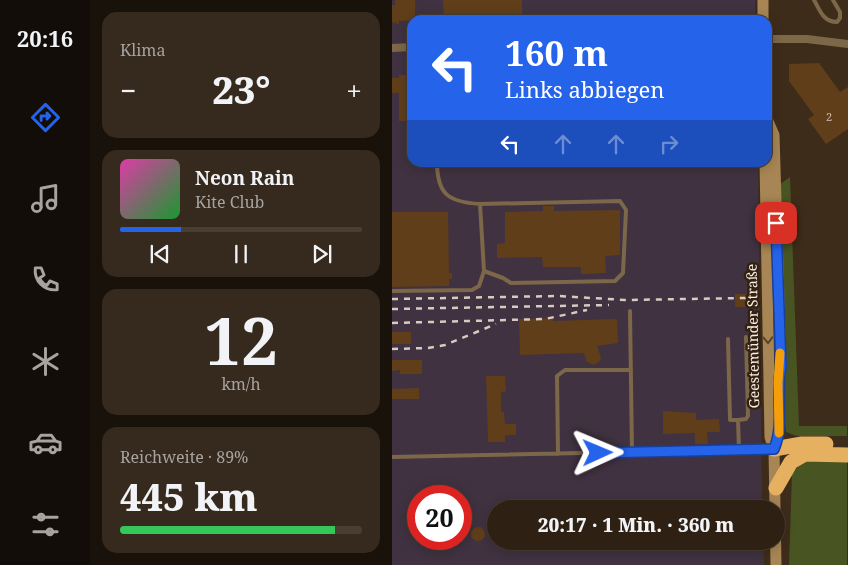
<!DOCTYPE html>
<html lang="de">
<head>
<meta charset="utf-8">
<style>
	body { margin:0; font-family:"Noto Serif",serif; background:#36291d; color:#f1f3f6; height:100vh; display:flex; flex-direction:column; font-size:19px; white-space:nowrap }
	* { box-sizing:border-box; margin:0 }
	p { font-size:16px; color:#a7a3a0 }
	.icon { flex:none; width:28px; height:28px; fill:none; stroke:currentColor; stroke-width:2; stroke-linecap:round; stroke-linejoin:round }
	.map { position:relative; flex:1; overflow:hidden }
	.side { display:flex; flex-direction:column; gap:12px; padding:12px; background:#19120b; width:302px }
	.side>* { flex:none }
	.hud { position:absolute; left:15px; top:15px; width:365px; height:152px; border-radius:15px; box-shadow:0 2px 12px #0003,0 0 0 1px #493e34; background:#2563eb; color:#fff; overflow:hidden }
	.speed { position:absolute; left:15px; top:485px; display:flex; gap:10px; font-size:25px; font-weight:700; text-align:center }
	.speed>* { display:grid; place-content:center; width:65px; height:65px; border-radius:50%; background:#2e2114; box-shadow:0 2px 12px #0003,0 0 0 1px #493e34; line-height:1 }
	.speed .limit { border:8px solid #d22; background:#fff; color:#111 }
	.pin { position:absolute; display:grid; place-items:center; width:42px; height:42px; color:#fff; margin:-21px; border-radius:10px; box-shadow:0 2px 8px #0006 }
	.me { position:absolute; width:55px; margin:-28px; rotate:89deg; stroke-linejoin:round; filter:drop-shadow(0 0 4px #0008) }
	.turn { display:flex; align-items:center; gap:18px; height:105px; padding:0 15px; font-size:22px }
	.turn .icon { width:65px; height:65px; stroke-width:2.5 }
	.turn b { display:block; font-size:35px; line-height:42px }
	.lanes { display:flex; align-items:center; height:48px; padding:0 15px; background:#0003; justify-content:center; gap:25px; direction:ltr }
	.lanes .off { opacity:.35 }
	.big { font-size:38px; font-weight:800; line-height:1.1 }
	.side .widget { flex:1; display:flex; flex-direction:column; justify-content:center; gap:8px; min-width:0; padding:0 18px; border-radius:15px; background:#36291d }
	.side .dial { align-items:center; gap:0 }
	.dial b { font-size:65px; line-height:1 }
	.song { display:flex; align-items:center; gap:15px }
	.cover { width:60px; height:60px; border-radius:8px; background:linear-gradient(135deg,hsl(320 70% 55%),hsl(130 70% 35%)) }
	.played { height:5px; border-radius:2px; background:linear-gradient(90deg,#2563eb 25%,#493e34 25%) }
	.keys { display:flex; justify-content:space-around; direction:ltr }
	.heat { display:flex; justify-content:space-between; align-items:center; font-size:28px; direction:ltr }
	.charge { height:8px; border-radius:4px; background:linear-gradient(90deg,#34c759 89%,#493e34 0) }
	.trip { position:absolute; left:95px; top:500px; width:298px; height:50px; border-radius:25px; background:#2e2114; box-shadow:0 2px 12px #0003,0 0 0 1px #493e34; font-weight:800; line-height:50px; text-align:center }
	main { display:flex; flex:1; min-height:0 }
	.dock { display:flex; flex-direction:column; width:90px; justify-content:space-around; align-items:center; background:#120d08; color:#a7a3a0 }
	.dock .icon { width:35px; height:35px }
	.dock .current { color:#2563eb }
	.dock b { font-size:22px; color:#f1f3f6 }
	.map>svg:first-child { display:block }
</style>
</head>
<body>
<main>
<nav class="dock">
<b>20:16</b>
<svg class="icon current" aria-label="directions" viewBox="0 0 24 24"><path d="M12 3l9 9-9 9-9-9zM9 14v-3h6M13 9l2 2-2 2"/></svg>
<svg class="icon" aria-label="music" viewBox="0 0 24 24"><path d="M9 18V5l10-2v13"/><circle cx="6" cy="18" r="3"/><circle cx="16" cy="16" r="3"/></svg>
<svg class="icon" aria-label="phone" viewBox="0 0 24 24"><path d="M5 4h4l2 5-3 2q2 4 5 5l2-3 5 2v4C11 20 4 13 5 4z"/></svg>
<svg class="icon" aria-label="climate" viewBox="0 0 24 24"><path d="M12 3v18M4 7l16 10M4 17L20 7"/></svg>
<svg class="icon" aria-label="car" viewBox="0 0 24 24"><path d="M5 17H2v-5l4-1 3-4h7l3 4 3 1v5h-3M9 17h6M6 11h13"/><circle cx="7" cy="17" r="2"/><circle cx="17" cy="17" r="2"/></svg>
<svg class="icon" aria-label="filters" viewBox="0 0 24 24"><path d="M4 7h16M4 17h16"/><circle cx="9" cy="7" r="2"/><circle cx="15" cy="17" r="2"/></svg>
</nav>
<section class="side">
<div class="widget"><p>Klima</p>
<div class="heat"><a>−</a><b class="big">23°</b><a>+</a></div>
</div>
<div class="widget">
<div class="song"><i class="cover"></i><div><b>Neon Rain</b><p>Kite Club</p></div></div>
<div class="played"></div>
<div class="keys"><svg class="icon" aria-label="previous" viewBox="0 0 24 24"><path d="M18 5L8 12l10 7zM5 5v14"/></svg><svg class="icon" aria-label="pause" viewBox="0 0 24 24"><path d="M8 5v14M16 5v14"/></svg><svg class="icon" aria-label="next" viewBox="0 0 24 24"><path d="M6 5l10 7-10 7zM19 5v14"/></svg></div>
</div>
<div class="widget dial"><b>12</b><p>km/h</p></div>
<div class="widget"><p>Reichweite · 89%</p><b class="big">445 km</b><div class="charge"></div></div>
</section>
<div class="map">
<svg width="456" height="565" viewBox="0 0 456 565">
	<rect width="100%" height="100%" fill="#3e2c1b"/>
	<path fill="#403240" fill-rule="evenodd" d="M 0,0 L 363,0 L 363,20 L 20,20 L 20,162 L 366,163 L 370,509 L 104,509 L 104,541 L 371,541 L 372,565 L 0,565 ZM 26,496 L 69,496 L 69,539 L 26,539 Z"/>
	<path fill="#485421" d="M 398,177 L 407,426 L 455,426 L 455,436 L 405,436 L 394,432 L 389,387 L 387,185 Z
		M 455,460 L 455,565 L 397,565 L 400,474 L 411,461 Z"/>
	<path fill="#603e1a" d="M 3,0 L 23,0 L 23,20 L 7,21 L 7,24 L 0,22 L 0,5 L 3,5 Z
		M 51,0 L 130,0 L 130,20 L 52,20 Z
		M 427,63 L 448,92 L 456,87 L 456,129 L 434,144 L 416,119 L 422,115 L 397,81 L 397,64 Z
		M 7,75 L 16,75 L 16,85 L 20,85 L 20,121 L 7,121 L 7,93 L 0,93 L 0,78 L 7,78 Z
		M 151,206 L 162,206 L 162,211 L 228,210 L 228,255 L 213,256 L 214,273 L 189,274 L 189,267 L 151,267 L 150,257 L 105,258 L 105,244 L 113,243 L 113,212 L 151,211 Z
		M 0,212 L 56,212 L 57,273 L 60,273 L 60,279 L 57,279 L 57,286 L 0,287 Z
		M 343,294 L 357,294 L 357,307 L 343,307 Z
		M 161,318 L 161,321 L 222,319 L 225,320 L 226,343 L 205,346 L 209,358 L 207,362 L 202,365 L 195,362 L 192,353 L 128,355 L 127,319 Z
		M 0,332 L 19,332 L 19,344 L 0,344 Z
		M 0,360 L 30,360 L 30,374 L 8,374 L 8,370 L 0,371 Z
		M 94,376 L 113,376 L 114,391 L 109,392 L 109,412 L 112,412 L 113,424 L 124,424 L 124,435 L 113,435 L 113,442 L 96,442 Z
		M 27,388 L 27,399 L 0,399 L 0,389 Z
		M 271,411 L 304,413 L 304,420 L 327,419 L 328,432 L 315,432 L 316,444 L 303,444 L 303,433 L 271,434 Z
		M79 534a7 7 0 1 1 14 0a7 7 0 1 1-14 0Z"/>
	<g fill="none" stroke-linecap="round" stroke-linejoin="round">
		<path stroke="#7c6749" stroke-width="4" d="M 422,0 C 428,10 431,22 445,22 L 448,18 L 448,12 L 441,0
			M 45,162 C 45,195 57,202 88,204 L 92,271
			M 0,291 L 80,290 L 87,286 L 92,271 L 111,278 L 119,283 L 223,281 L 231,273 L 234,210 L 228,201 L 88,204
			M 238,311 L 240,453
			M 336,339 L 338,420 L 346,420
			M 347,450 L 346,420 L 354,419 L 356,416 L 354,337
			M 166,454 L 165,376 L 173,370 L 239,370
			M 0,457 L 378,449"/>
		<path stroke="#7c6749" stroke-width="8" d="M 375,39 L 415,39 L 456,44
			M 0,48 L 20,47"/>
		<path stroke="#a78554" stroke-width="11" d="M 371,0 L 371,20
			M 375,119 L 382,135 L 389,367 C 383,394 393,424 382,449
			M 373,162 L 378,437 L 382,449 L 384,565"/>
		<path stroke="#e5b161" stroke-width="15" d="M 382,449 L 410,444 L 434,444
			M 384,488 L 399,462 L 413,454 L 456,455"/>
		<path stroke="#d8cbbf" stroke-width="2.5" stroke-dasharray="6 6" stroke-linecap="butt" d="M 0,299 L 166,296 L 233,300 L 355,298
			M 0,309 L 217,305
			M 0,323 L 153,319 L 195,310
			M 0,349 L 36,348 L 53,345 L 104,324"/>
	</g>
	<defs><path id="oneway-chevron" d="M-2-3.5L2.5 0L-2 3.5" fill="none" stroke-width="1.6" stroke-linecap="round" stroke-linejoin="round" transform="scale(1.25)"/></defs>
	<use stroke="#5c4529" href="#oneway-chevron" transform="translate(376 340) rotate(89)"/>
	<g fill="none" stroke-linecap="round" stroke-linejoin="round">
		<defs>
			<path id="route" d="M 206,453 L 382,449 C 393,424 383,394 389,367 L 384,223"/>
		</defs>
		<use href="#route" stroke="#184099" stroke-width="12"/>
		<use href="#route" stroke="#2563eb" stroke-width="9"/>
		<path stroke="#f59e0b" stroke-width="9" d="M 387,433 L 386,383 L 388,353"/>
	</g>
	<g text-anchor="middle" stroke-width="5" stroke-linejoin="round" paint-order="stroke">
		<g font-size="11" fill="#d4c2b2">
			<text x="437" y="121">2</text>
		</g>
		<g font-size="14" fill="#faeee4" stroke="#332212">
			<text transform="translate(361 336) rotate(-91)" y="5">Geestemünder Straße</text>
		</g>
	</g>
</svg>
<div class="speed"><div class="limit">20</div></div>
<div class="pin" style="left:384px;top:223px;background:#d93025"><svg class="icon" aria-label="arrive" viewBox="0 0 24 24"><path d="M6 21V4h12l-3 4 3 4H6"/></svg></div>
<svg class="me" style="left:206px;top:453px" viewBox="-20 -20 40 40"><path d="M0-17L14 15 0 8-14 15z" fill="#2563eb" stroke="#fff" stroke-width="4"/></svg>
<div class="trip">20:17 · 1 Min. · 360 m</div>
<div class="hud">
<div class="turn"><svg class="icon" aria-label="left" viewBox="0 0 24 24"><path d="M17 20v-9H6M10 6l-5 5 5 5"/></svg><div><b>160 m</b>Links abbiegen</div></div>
<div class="lanes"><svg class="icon" aria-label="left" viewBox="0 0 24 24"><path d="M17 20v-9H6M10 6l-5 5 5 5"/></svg><svg class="icon off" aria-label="ahead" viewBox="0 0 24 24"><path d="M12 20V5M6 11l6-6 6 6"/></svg><svg class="icon off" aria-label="ahead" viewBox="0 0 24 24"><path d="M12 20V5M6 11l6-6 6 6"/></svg><svg class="icon off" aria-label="right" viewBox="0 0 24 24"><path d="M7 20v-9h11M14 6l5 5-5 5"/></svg></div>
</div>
</div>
</main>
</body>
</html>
